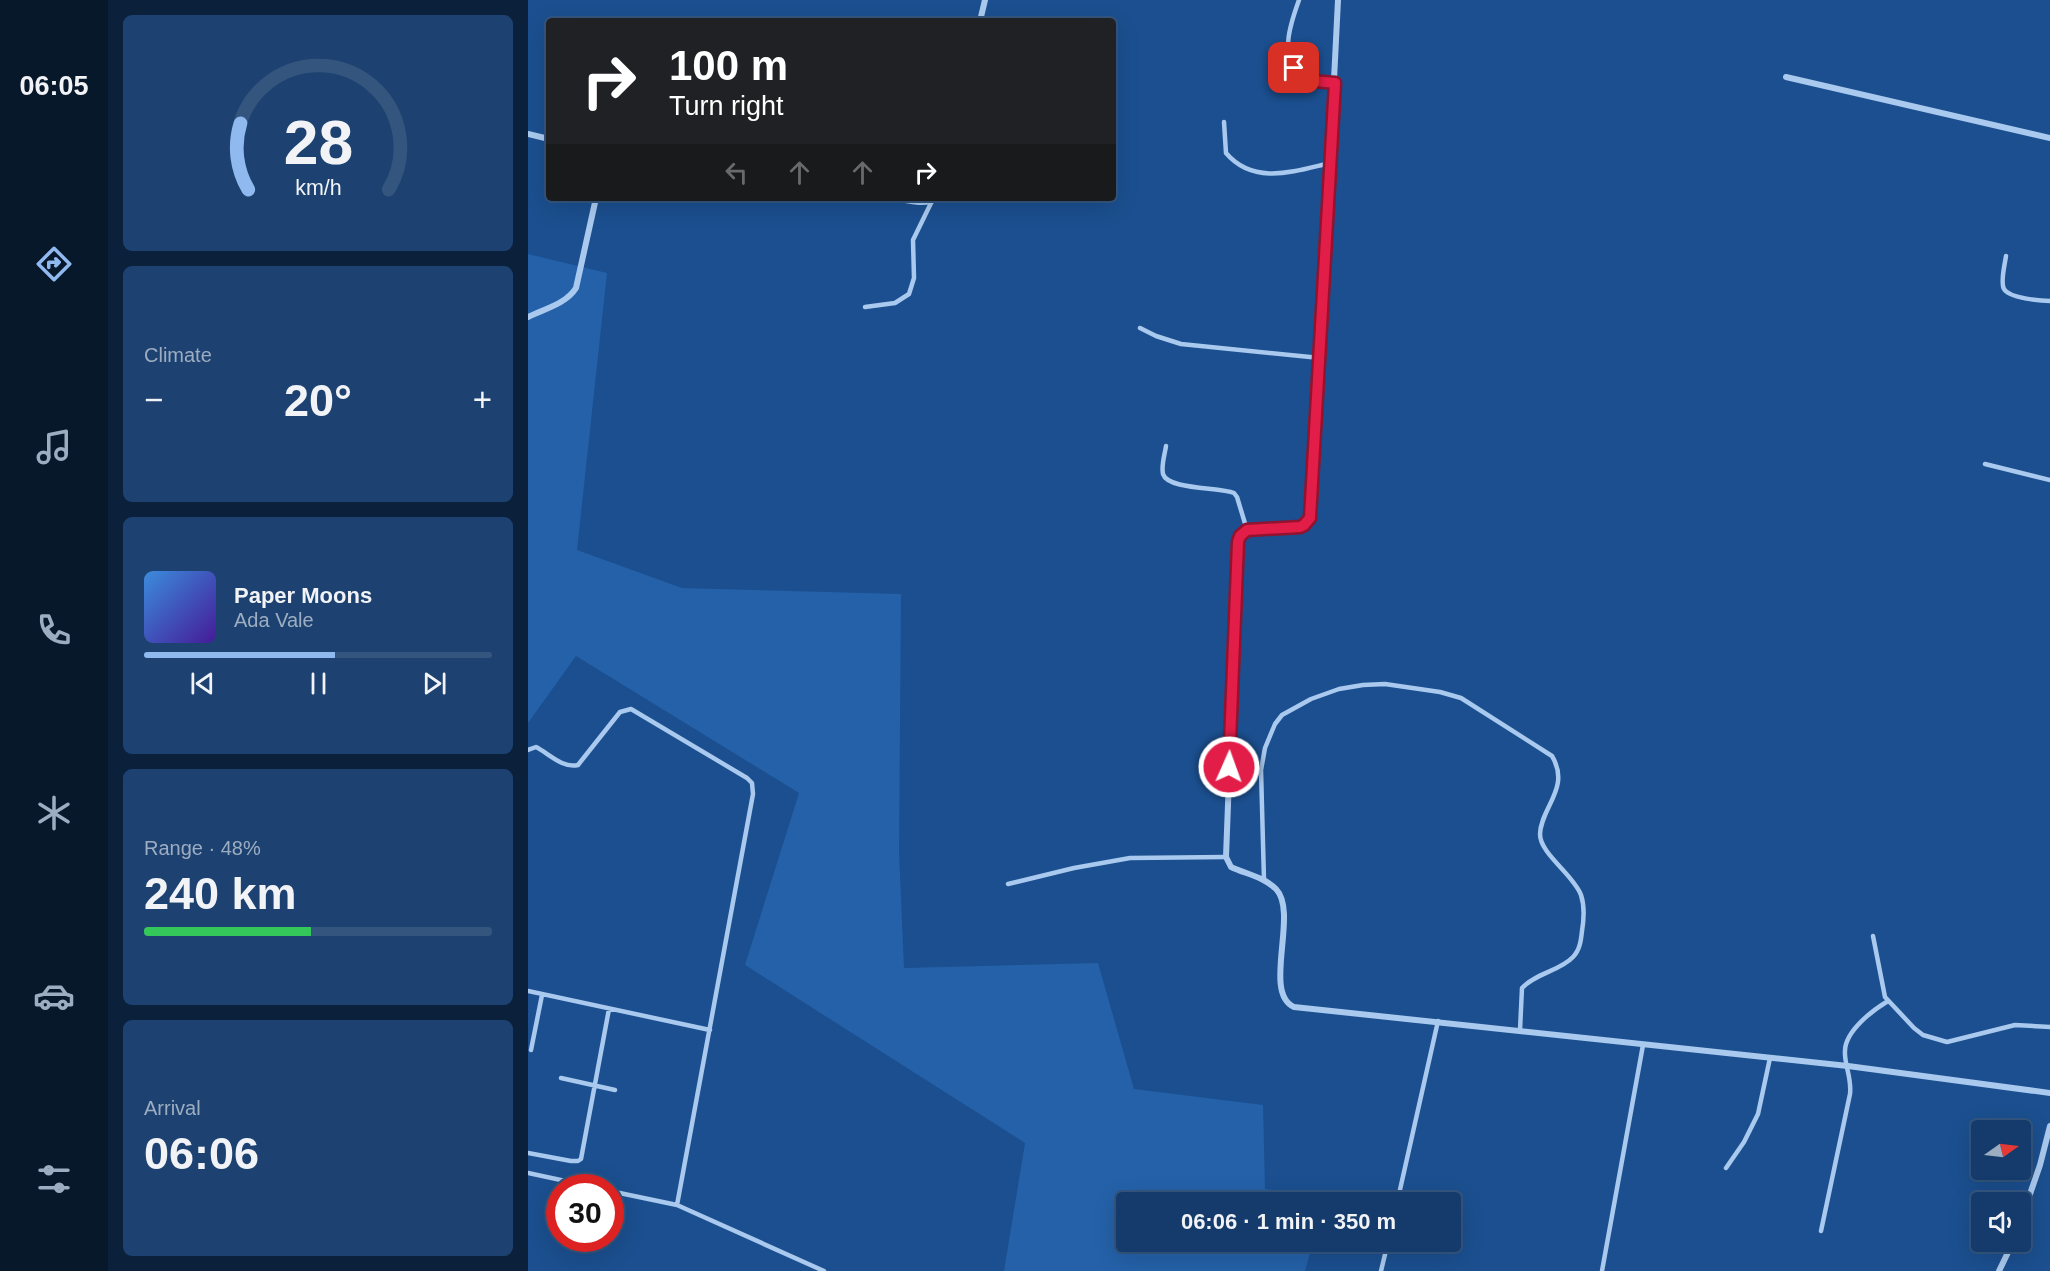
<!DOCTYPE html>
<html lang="en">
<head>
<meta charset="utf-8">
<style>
	body { margin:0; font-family:Helvetica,sans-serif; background:#1d4271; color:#f1f3f6; height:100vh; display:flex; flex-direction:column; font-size:22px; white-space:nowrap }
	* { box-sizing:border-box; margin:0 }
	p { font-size:20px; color:#9dadc1 }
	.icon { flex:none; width:33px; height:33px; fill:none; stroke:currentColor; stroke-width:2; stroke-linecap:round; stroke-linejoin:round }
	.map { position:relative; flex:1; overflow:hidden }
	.drawer { display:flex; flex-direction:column; gap:15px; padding:15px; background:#0b203b; width:420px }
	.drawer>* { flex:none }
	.hud { position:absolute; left:18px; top:18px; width:570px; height:183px; border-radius:6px; box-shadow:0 6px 24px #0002,0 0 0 2px #33557e; background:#202124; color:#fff; overflow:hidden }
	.needle { width:39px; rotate:76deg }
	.controls { position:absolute; left:1443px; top:1120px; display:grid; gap:12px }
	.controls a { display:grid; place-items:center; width:60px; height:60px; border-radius:6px; background:#143b6b; box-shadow:0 6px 24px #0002,0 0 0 2px #33557e; font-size:30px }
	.speed { position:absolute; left:18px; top:1174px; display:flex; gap:12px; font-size:30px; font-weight:700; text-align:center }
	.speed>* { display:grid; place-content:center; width:78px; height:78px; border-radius:50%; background:#143b6b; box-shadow:0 6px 24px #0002,0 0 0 2px #33557e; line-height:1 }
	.speed .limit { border:9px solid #d22; background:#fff; color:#111 }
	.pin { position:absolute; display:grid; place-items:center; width:51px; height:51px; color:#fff; margin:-26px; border-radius:12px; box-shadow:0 3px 9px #0006 }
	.me { position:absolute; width:66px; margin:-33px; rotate:2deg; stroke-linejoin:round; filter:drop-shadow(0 0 4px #0008) }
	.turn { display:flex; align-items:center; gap:21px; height:126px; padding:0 24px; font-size:27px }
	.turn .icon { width:78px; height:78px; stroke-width:2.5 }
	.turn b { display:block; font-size:42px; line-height:51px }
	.lanes { display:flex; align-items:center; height:57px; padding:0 24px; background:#0003; justify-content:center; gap:30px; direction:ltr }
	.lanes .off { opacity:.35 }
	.big { font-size:45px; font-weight:700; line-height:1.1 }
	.drawer .card { flex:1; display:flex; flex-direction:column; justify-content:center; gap:9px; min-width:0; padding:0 21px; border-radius:9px; background:#1d4271 }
	.drawer .dial { align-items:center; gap:0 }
	.dial svg { height:156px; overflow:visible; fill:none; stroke:#33557e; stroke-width:7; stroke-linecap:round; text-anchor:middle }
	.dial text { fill:#f1f3f6; stroke:none }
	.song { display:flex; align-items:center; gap:18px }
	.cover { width:72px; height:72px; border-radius:9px; background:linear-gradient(135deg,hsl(210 70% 55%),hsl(260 70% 35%)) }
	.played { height:6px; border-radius:3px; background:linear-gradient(90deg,#90b9f0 55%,#33557e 55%) }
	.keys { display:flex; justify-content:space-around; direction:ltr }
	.heat { display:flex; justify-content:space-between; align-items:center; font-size:33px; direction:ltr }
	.charge { height:9px; border-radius:4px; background:linear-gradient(90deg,#34c759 48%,#33557e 0) }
	.trip { position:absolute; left:588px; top:1192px; width:345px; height:60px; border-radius:6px; background:#143b6b; box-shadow:0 6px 24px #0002,0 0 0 2px #33557e; font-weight:700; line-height:60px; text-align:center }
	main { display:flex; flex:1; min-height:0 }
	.dock { display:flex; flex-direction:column; width:108px; justify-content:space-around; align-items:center; background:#08182b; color:#9dadc1 }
	.dock .icon { width:42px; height:42px }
	.dock .on { color:#90b9f0 }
	.dock b { font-size:27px; color:#f1f3f6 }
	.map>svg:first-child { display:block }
</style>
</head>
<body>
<main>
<nav class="dock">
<b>06:05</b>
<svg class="icon on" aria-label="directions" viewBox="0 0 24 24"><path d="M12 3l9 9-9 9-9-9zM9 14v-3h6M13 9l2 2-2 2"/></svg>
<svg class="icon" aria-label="music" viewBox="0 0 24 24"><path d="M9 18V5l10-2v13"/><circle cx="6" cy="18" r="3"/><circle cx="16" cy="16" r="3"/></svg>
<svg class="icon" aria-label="phone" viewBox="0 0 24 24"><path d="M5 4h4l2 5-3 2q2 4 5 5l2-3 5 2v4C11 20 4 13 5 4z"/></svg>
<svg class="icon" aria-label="climate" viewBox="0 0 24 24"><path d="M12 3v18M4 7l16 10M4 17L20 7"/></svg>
<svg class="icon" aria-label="car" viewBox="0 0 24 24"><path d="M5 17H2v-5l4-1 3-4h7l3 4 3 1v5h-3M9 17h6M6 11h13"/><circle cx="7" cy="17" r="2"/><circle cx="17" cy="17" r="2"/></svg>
<svg class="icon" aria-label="filters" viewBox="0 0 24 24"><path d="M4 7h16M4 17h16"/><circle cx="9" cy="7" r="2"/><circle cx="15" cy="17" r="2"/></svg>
</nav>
<section class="drawer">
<div class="card dial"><svg viewBox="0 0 100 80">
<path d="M14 69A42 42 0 1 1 86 69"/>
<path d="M14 69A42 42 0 0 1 10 35" stroke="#90b9f0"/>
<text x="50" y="56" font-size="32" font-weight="700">28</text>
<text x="50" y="72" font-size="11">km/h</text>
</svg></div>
<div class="card"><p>Climate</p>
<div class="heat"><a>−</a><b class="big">20°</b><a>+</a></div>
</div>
<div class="card">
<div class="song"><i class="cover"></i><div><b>Paper Moons</b><p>Ada Vale</p></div></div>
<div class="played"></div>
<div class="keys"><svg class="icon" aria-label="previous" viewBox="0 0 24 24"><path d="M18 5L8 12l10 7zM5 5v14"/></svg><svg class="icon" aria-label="pause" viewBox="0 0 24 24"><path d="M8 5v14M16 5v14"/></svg><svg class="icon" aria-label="next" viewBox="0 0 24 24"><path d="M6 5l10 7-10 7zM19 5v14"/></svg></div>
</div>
<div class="card"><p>Range · 48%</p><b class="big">240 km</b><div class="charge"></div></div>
<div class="card"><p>Arrival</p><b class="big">06:06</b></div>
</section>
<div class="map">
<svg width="1522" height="1271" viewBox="0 0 1522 1271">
	<rect width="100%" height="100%" fill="#1b4f8f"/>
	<path fill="#2461a8" d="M 0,254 L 79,273 L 49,550 L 154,588 L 373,594 L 371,852 L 376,968 L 570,963 L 606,1089 L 735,1105 L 737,1189 L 797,1196 L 795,1203 L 598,1203 L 598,1242 L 785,1242 L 777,1271 L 476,1271 L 497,1143 L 217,965 L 271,793 L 48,656 L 0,723 Z"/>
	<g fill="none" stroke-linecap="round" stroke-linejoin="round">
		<path stroke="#a9c9ee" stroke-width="4.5" d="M 771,0 C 762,25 751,55 773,77 L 807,83
			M 696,122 L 698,153 C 726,186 767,171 802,163
			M 1478,256 C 1477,264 1472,282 1476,289 C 1481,298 1512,301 1522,301
			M 337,307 L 367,303 L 381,294 L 386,278 L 385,240 L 404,201
			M 612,328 L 628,336 L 653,344 L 792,358
			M 638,446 C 637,454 633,465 635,474 C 640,490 691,487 706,493 L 709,497 L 719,530
			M 1457,464 L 1522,480
			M 0,750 L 8,747 C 20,753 35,769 50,765 L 92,712 L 103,709 L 219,778 L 224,783 L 225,794 L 149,1205
			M 736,880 L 733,770 L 737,748 L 747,724 L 754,715 L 783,699 L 811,689 L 835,685 L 857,684 L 912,692 L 933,698 L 1024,756 C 1043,788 1013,807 1012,834 C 1012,854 1045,874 1053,895 C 1057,907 1056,919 1054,931 C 1053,940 1052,950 1045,957 C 1032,971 1008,973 994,988 L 992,1030
			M 480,884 L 546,868 L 602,858 L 698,857
			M 1345,936 L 1357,997 L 1386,1028 L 1395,1035 L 1419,1042 L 1487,1025 L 1522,1027
			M 0,991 L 182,1030
			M 3,1050 L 14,995
			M 33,1078 L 87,1090
			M 0,1153 L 43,1161 L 50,1161 L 53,1159 L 81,1009
			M 1198,1168 L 1216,1142 L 1230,1114 L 1242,1058
			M 0,1173 L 70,1188
			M 82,1191 L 149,1205 L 296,1271
			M 869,1203 L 910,1021
			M 1293,1231 L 1322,1094 C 1324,1077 1316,1065 1317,1051 C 1317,1031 1345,1010 1360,1001
			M 853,1271 L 860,1242
			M 1074,1271 L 1115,1045"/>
		<path stroke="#a9c9ee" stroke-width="6" d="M 810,0 L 792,358 L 782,518 L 776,525 L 772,527 L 719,530 L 712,536 L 710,542 L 698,857 L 703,867 C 718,874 736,877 748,889 C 771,913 734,993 766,1007 L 1320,1066 L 1522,1093
			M 452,21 L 457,0
			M 1258,77 L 1522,138
			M 0,134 L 21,139
			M 366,198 C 381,200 397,206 410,198
			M 0,317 C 16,309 38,304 48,288 L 68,198
			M 1492,1223 L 1512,1165 L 1522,1126
			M 1471,1271 L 1485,1242"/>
	</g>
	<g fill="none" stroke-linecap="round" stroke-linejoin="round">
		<defs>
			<path id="route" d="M 701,767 L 710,542 L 712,536 L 719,530 L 772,527 L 776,525 L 782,518 L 807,83 C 792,81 774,83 766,68"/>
		</defs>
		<use href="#route" stroke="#92132f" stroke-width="15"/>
		<use href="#route" stroke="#e11d48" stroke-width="10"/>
	</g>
</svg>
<div class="controls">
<a><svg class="needle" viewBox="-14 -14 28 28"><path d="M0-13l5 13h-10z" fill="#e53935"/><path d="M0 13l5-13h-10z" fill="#9dadc1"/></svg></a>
<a><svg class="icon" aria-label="sound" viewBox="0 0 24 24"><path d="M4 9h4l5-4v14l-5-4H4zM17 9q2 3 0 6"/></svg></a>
</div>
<div class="speed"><div class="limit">30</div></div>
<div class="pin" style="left:766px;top:68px;background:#d93025"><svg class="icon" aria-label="arrive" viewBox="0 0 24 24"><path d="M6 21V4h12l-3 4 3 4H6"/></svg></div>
<svg class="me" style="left:701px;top:767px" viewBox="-20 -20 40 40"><circle r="17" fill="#e11d48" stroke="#fff" stroke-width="3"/><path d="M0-11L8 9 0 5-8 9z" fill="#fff"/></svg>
<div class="trip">06:06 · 1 min · 350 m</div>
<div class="hud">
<div class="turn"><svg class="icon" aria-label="right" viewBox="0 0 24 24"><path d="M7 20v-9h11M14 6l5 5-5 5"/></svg><div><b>100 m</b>Turn right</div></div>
<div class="lanes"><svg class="icon off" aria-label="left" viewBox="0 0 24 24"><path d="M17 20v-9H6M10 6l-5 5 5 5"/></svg><svg class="icon off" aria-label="ahead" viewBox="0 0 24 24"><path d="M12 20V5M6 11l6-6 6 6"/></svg><svg class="icon off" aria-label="ahead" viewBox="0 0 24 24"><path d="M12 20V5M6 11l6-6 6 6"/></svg><svg class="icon" aria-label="right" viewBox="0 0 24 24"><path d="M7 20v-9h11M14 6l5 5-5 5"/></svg></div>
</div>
</div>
</main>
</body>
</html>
